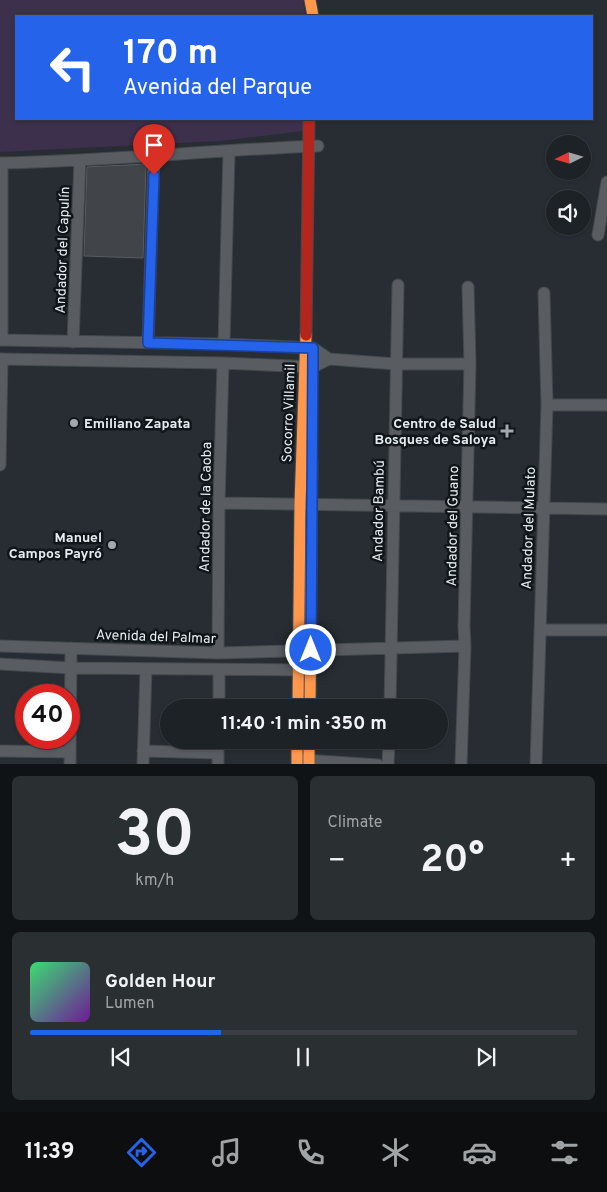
<!DOCTYPE html>
<html lang="en">
<head>
<meta charset="utf-8">
<style>
	body { margin:0; font-family:Overpass,sans-serif; background:#2a2f32; color:#f1f3f6; height:100vh; display:flex; flex-direction:column; font-size:19px; white-space:nowrap }
	* { box-sizing:border-box; margin:0 }
	p { font-size:16px; color:#a0a4a7 }
	.icon { flex:none; width:28px; height:28px; fill:none; stroke:currentColor; stroke-width:2; stroke-linecap:round; stroke-linejoin:round }
	.map { position:relative; height:764px; overflow:hidden }
	.sheet { display:flex; flex-direction:column; gap:12px; padding:12px; background:#101315; flex:1 }
	.sheet>* { flex:none }
	.top-card { position:absolute; left:15px; top:15px; width:578px; height:105px; border-radius:0px; box-shadow:0 1px 4px #0004,0 0 0 1px #3b3f43; background:#2563eb; color:#fff; overflow:hidden }
	.needle { width:32px; rotate:265deg }
	.controls { position:absolute; left:546px; top:135px; display:grid; gap:10px }
	.controls a { display:grid; place-items:center; width:45px; height:45px; border-radius:50%; background:#1d2226; box-shadow:0 1px 4px #0004,0 0 0 1px #3b3f43; font-size:25px }
	.speed { position:absolute; left:15px; top:684px; display:flex; gap:10px; font-size:25px; font-weight:700; text-align:center }
	.speed>* { display:grid; place-content:center; width:65px; height:65px; border-radius:50%; background:#1d2226; box-shadow:0 1px 4px #0004,0 0 0 1px #3b3f43; line-height:1 }
	.speed .limit { border:8px solid #d22; background:#fff; color:#111 }
	.pin { position:absolute; display:grid; place-items:center; width:42px; height:42px; color:#fff; margin:-51px -21px; border-radius:50% 50% 50% 0; rotate:-45deg; box-shadow:0 0 5px #0007 }
	.pin .icon { rotate:45deg }
	.me { position:absolute; width:55px; margin:-28px; rotate:0deg; stroke-linejoin:round; filter:drop-shadow(0 0 4px #0008) }
	.turn { display:flex; align-items:center; gap:18px; height:105px; padding:0 25px; font-size:22px }
	.turn .icon { width:65px; height:65px; stroke-width:2.5 }
	.turn b { display:block; font-size:35px; line-height:42px }
	.big { font-size:38px; font-weight:700; line-height:1.1 }
	.sheet .tile { flex:1; display:flex; flex-direction:column; justify-content:center; gap:8px; min-width:0; padding:0 18px; border-radius:8px; background:#2a2f32 }
	.sheet .dial { align-items:center; gap:0 }
	.dial b { font-size:65px; line-height:1 }
	.song { display:flex; align-items:center; gap:15px }
	.cover { width:60px; height:60px; border-radius:8px; background:linear-gradient(135deg,hsl(140 70% 55%),hsl(280 70% 35%)) }
	.played { height:5px; border-radius:2px; background:linear-gradient(90deg,#2563eb 35%,#3b3f43 35%) }
	.keys { display:flex; justify-content:space-around; direction:ltr }
	.heat { display:flex; justify-content:space-between; align-items:center; font-size:28px; direction:ltr }
	.sheet .tiles { flex:1; display:grid; gap:12px; grid-template-columns:1fr 1fr }
	.tile:last-child { grid-column:span 2 }
	.trip { position:absolute; left:160px; top:699px; width:288px; height:50px; border-radius:25px; background:#1d2226; box-shadow:0 1px 4px #0004,0 0 0 1px #3b3f43; font-weight:700; line-height:50px; text-align:center }
	.menu { display:flex; height:80px; justify-content:space-around; align-items:center; background:#0c0e0f; color:#a0a4a7 }
	.menu .icon { width:35px; height:35px }
	.menu .selected { color:#2563eb }
	.menu b { font-size:22px; color:#f1f3f6 }
	.map>svg:first-child { display:block }
</style>
</head>
<body>
<div class="map">
<svg width="607" height="765" viewBox="0 0 607 765">
	<rect width="100%" height="100%" fill="#272d32"/>
	<path fill="#3d304c" d="M 0,0 L 303,0 L 305,16 L 16,16 L 16,119 L 303,119 L 303,131 L 220,141 L 0,152 Z"/>
	<path fill="#414449" stroke="#585c60" d="M 146,164 L 143,258 L 84,256 L 87,167 Z"/>
	<g fill="none" stroke-linecap="round" stroke-linejoin="round">
		<defs>
			<path id="street" d="M 0,163 C 106,161 212,150 318,146
				M 598,235 L 607,182
				M 0,340 L 224,344 L 313,348 L 329,359 L 396,364 L 470,364
				M 2,340 L 2,163
				M 73,342 L 80,160
				M 148,343 L 154,157
				M 224,344 L 229,151
				M 0,359 L 223,363 L 313,367 L 329,359
				M 547,405 L 607,405
				M 0,465 L 2,359
				M 219,503 L 607,509
				M 540,630 L 607,630
				M 0,646 L 218,653 L 465,646
				M 218,653 L 219,503 L 223,363
				M 0,664 L 71,668 L 306,670
				M 219,708 L 219,670
				M 390,708 L 398,285
				M 0,751 L 70,752
				M 143,751 L 218,753
				M 304,760 L 378,765
				M 70,765 L 71,648
				M 143,765 L 146,669
				M 218,765 L 218,740
				M 388,765 L 389,740
				M 461,765 L 465,646 L 464,626 L 470,364 L 468,287
				M 536,765 L 547,405 L 544,293"/>
			<path id="slow" d="M 310,0 L 313,16
				M 298,708 L 300,504 L 306,335
				M 310,708 L 312,462
				M 297,740 L 297,765
				M 309,740 L 309,765"/>
			<path id="jam" d="M 306,335 L 309,119"/>
		</defs>
		<use href="#street" stroke="#43494d" stroke-width="13"/>
		<use href="#slow" stroke="#43494d" stroke-width="13"/>
		<use href="#jam" stroke="#43494d" stroke-width="13"/>
		<use href="#street" stroke="#595d62" stroke-width="11"/>
		<use href="#slow" stroke="#ff974d" stroke-width="11"/>
		<use href="#jam" stroke="#b3261e" stroke-width="11"/>
	</g>
	<g fill="none" stroke-linecap="round" stroke-linejoin="round">
		<defs>
			<path id="route" d="M 154,175 L 148,343 L 313,348 L 311,650"/>
		</defs>
		<use href="#route" stroke="#184099" stroke-width="12"/>
		<use href="#route" stroke="#2563eb" stroke-width="9"/>
	</g>
	<g fill="#a2a8ae" stroke="#101519" stroke-width="2">
		<circle cx="74" cy="423" r="5"/>
		<path d="M504.5 423.5h5v5h5v5h-5v5h-5v-5h-5v-5h5z"/>
		<circle cx="112" cy="545" r="5"/>
	</g>
	<g text-anchor="middle" stroke-width="5" stroke-linejoin="round" paint-order="stroke">
		<g font-size="14" fill="#e4ebf1" stroke="#101519">
			<text transform="translate(62 250) rotate(-88)" y="5">Andador del Capulín</text>
			<text transform="translate(288 413) rotate(-88)" y="5">Socorro Villamil</text>
			<text transform="translate(205 507) rotate(-89)" y="5">Andador de la Caoba</text>
			<text transform="translate(378 511) rotate(-89)" y="5">Andador Bambú</text>
			<text transform="translate(452 526) rotate(-89)" y="5">Andador del Guano</text>
			<text transform="translate(528 528) rotate(-88)" y="5">Andador del Mulato</text>
			<text transform="translate(156 636) rotate(2)" y="5">Avenida del Palmar</text>
		</g>
		<g font-size="14" font-weight="bold" fill="#e4ebf1" stroke="#101519" text-anchor="end">
			<text x="84" y="428" text-anchor="start">Emiliano Zapata</text>
			<text x="496" y="428">Centro de Salud<tspan x="496" dy="16">Bosques de Saloya</tspan></text>
			<text x="102" y="542">Manuel<tspan x="102" dy="16">Campos Payró</tspan></text>
		</g>
	</g>
</svg>
<div class="controls">
<a><svg class="needle" viewBox="-14 -14 28 28"><path d="M0-13l5 13h-10z" fill="#e53935"/><path d="M0 13l5-13h-10z" fill="#a0a4a7"/></svg></a>
<a><svg class="icon" aria-label="sound" viewBox="0 0 24 24"><path d="M4 9h4l5-4v14l-5-4H4zM17 9q2 3 0 6"/></svg></a>
</div>
<div class="speed"><div class="limit">40</div></div>
<div class="pin" style="left:154px;top:175px;background:#d93025"><svg class="icon" aria-label="arrive" viewBox="0 0 24 24"><path d="M6 21V4h12l-3 4 3 4H6"/></svg></div>
<svg class="me" style="left:311px;top:650px" viewBox="-20 -20 40 40"><circle r="17" fill="#2563eb" stroke="#fff" stroke-width="3"/><path d="M0-11L8 9 0 5-8 9z" fill="#fff"/></svg>
<div class="trip">11:40 · 1 min · 350 m</div>
<div class="top-card">
<div class="turn"><svg class="icon" aria-label="left" viewBox="0 0 24 24"><path d="M17 20v-9H6M10 6l-5 5 5 5"/></svg><div><b>170 m</b>Avenida del Parque</div></div>
</div>
</div>
<section class="sheet">
<div class="tiles">
<div class="tile dial"><b>30</b><p>km/h</p></div>
<div class="tile"><p>Climate</p>
<div class="heat"><a>−</a><b class="big">20°</b><a>+</a></div>
</div>
<div class="tile">
<div class="song"><i class="cover"></i><div><b>Golden Hour</b><p>Lumen</p></div></div>
<div class="played"></div>
<div class="keys"><svg class="icon" aria-label="previous" viewBox="0 0 24 24"><path d="M18 5L8 12l10 7zM5 5v14"/></svg><svg class="icon" aria-label="pause" viewBox="0 0 24 24"><path d="M8 5v14M16 5v14"/></svg><svg class="icon" aria-label="next" viewBox="0 0 24 24"><path d="M6 5l10 7-10 7zM19 5v14"/></svg></div>
</div>
</div>
</section>
<nav class="menu">
<b>11:39</b>
<svg class="icon selected" aria-label="directions" viewBox="0 0 24 24"><path d="M12 3l9 9-9 9-9-9zM9 14v-3h6M13 9l2 2-2 2"/></svg>
<svg class="icon" aria-label="music" viewBox="0 0 24 24"><path d="M9 18V5l10-2v13"/><circle cx="6" cy="18" r="3"/><circle cx="16" cy="16" r="3"/></svg>
<svg class="icon" aria-label="phone" viewBox="0 0 24 24"><path d="M5 4h4l2 5-3 2q2 4 5 5l2-3 5 2v4C11 20 4 13 5 4z"/></svg>
<svg class="icon" aria-label="climate" viewBox="0 0 24 24"><path d="M12 3v18M4 7l16 10M4 17L20 7"/></svg>
<svg class="icon" aria-label="car" viewBox="0 0 24 24"><path d="M5 17H2v-5l4-1 3-4h7l3 4 3 1v5h-3M9 17h6M6 11h13"/><circle cx="7" cy="17" r="2"/><circle cx="17" cy="17" r="2"/></svg>
<svg class="icon" aria-label="filters" viewBox="0 0 24 24"><path d="M4 7h16M4 17h16"/><circle cx="9" cy="7" r="2"/><circle cx="15" cy="17" r="2"/></svg>
</nav>
</body>
</html>
